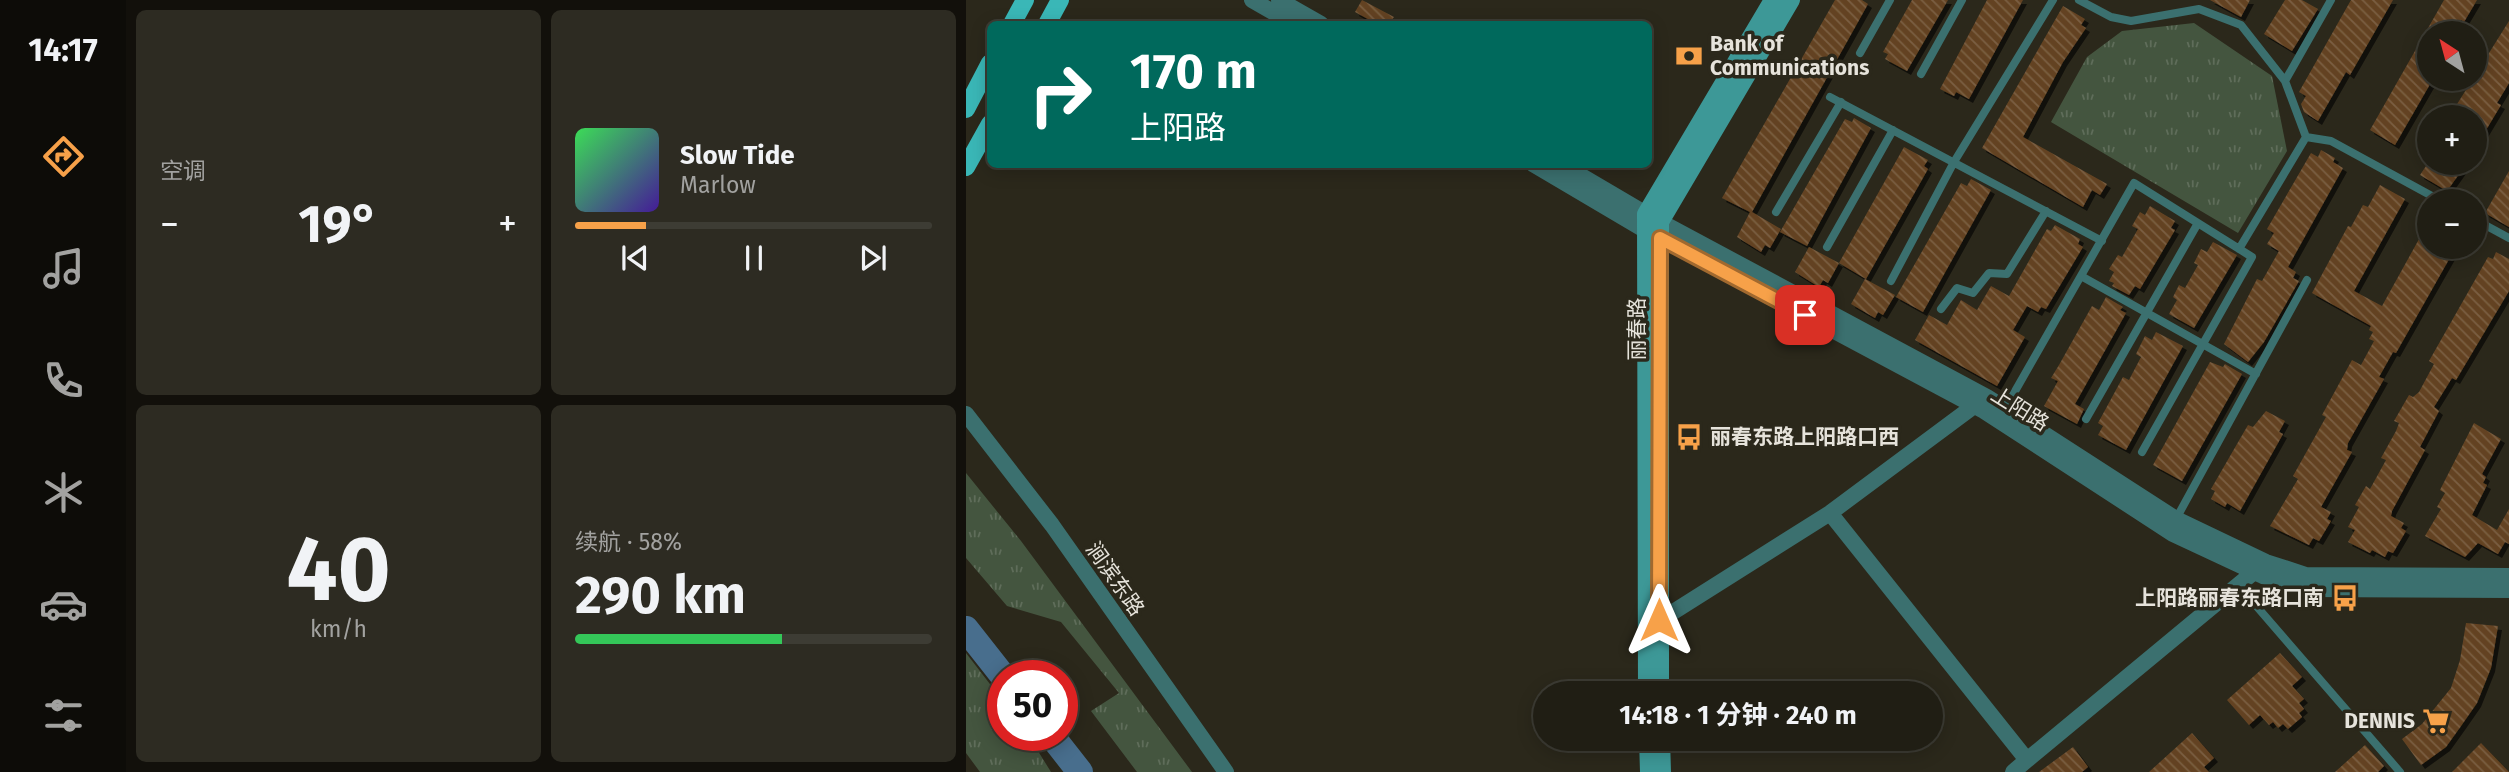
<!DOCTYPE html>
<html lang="zh">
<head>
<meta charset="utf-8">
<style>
	body { margin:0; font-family:"Fira Sans","Noto Sans SC",sans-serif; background:#2d2b22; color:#f1f3f6; height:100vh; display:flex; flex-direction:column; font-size:26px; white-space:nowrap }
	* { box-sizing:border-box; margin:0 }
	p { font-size:23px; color:#a2a2a0 }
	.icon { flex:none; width:38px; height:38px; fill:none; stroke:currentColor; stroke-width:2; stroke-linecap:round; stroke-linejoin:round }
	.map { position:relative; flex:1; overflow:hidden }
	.side { display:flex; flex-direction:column; gap:10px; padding:10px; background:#12100b; width:840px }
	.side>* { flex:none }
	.banner { position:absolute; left:21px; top:21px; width:665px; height:147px; border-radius:10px; box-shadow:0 4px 18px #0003,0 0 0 2px #3d3c34; background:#00695c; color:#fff; overflow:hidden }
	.needle { width:46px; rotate:324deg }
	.fabs { position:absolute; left:1451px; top:21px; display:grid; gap:14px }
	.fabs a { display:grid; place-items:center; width:70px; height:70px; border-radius:50%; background:#201e14; box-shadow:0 4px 18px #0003,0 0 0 2px #3d3c34; font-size:35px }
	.speed { position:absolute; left:21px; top:660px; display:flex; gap:14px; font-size:35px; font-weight:700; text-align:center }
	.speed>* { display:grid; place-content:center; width:91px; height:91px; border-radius:50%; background:#201e14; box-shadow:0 4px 18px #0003,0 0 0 2px #3d3c34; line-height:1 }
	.speed .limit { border:10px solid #d22; background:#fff; color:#111 }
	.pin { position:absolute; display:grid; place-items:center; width:60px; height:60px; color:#fff; margin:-30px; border-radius:14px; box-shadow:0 4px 10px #0006 }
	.me { position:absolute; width:77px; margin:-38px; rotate:0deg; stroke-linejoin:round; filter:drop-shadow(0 0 5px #0008) }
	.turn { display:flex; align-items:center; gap:24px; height:147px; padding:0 28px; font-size:32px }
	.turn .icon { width:91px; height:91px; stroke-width:2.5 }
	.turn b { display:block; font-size:49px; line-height:60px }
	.big { font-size:52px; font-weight:700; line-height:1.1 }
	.side .tile { flex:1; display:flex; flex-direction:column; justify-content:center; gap:10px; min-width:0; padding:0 24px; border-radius:10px; background:#2d2b22 }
	.side .dial { align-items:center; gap:0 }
	.dial b { font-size:91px; line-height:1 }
	.song { display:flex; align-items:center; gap:21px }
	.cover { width:84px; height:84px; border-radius:10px; background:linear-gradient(135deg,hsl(130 70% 55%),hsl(260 70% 35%)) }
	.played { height:7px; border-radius:4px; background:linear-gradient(90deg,#f7a149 20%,#3d3c34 20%) }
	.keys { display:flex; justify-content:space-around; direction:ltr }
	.heat { display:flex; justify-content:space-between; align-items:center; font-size:38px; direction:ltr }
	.charge { height:10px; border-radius:5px; background:linear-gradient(90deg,#34c759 58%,#3d3c34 0) }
	.side .tiles { flex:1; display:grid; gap:10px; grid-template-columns:repeat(2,1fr) }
	.trip { position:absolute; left:567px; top:681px; width:410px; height:70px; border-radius:35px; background:#201e14; box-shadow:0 4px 18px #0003,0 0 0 2px #3d3c34; font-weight:700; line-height:70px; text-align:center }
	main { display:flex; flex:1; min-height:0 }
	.dock { display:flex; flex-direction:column; width:126px; justify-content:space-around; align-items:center; background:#0d0c08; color:#a2a2a0 }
	.dock .icon { width:49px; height:49px }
	.dock .active { color:#f7a149 }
	.dock b { font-size:32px; color:#f1f3f6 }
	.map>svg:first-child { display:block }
</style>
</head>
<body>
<main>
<nav class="dock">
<b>14:17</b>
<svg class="icon active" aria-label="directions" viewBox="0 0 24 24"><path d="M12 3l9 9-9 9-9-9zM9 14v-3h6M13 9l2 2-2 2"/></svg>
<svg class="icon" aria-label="music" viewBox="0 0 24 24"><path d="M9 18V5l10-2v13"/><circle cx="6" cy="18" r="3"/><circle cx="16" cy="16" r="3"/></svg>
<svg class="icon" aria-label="phone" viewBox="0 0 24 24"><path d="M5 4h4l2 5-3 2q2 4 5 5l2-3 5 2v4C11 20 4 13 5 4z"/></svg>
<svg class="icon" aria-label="climate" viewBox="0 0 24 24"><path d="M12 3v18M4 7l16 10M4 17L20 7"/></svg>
<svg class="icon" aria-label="car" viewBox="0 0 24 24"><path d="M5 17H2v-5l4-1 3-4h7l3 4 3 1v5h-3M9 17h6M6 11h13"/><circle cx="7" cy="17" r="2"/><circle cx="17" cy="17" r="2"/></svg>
<svg class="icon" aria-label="filters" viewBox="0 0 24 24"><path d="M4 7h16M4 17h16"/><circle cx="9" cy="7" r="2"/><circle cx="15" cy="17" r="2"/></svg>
</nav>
<section class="side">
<div class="tiles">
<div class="tile"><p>空调</p>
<div class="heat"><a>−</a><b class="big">19°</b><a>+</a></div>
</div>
<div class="tile">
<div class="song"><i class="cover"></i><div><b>Slow Tide</b><p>Marlow</p></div></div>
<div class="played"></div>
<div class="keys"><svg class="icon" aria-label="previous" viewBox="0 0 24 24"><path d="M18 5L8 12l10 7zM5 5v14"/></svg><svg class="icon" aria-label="pause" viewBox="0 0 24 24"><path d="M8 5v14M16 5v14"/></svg><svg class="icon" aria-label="next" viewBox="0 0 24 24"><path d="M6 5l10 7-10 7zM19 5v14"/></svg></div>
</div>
<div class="tile dial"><b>40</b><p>km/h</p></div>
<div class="tile"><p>续航 · 58%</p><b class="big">290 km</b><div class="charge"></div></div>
</div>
</section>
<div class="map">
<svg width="1543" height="772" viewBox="0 0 1543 772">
	<defs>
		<pattern id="grass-tufts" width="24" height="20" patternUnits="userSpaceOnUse" patternTransform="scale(1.75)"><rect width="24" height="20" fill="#44553f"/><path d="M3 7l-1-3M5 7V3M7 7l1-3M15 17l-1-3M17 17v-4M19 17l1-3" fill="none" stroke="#5f6d5a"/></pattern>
		<pattern id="building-back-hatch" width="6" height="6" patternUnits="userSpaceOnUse" patternTransform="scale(1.75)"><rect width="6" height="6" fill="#644322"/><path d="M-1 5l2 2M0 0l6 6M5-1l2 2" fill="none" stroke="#7a5e42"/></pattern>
		<filter id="shadow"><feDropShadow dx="4" dy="4" stdDeviation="0" flood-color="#0009"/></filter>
	</defs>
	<rect width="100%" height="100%" fill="#2b281b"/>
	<path fill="url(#grass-tufts)" d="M 1228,23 L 1306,76 L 1321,151 L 1272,233 L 1085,122 L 1121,57 L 1156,31 Z
		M 0,473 L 55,541 L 226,772 L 171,772 L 125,711 L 153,693 L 95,622 L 41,606 L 0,558 Z
		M 0,653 L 37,701 L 37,735 L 62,735 L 85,772 L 14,772 L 0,753 Z"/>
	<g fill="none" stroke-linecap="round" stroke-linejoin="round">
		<path stroke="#486e8d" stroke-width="26" d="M 0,629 L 37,676
			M 85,735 L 114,772"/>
	</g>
	<path fill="url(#building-back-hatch)" filter="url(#shadow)" d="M 396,0 L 428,17 L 423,24 L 411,24 L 389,12 Z
		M 869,0 L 896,0 L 902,4 L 786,212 L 815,229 L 804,248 L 799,245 L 795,252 L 771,237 L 784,212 L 756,198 Z
		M 946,0 L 982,0 L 941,71 L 919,59 L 922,54 L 917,52 Z
		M 1021,0 L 1057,0 L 1003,99 L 990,92 L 988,96 L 974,89 Z
		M 1244,0 L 1284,0 L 1275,17 Z
		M 1319,0 L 1336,0 L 1352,9 L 1326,51 L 1298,34 Z
		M 1385,0 L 1427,0 L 1384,75 L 1380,72 L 1352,121 L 1338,112 L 1335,104 L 1340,96 L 1333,92 Z
		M 1478,0 L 1511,0 L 1498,22 L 1495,20 L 1488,33 L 1463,33 L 1463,79 L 1467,79 L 1429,145 L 1404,130 Z
		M 1097,6 L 1119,19 L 1115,25 L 1120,28 L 1097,62 L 1057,137 L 1141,184 L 1134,195 L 1126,190 L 1117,207 L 1016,148 Z
		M 1543,21 L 1543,83 L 1531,103 L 1535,105 L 1508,150 L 1508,117 L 1483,117 Z
		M 888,118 L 905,128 L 841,246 L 814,232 L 879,119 L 886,122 Z
		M 938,147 L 962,160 L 958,166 L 962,169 L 900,279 L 873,263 Z
		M 1355,150 L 1369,158 L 1367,162 L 1377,168 L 1322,267 L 1330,272 L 1327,278 L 1333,281 L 1298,342 L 1282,362 L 1258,344 L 1291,279 L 1296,281 L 1313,251 L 1301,244 L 1308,233 L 1301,229 L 1345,153 L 1352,157 Z
		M 1462,163 L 1501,163 L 1481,191 L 1454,175 Z
		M 1543,171 L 1543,227 L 1519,213 Z
		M 1005,179 L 1025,190 L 957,312 L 930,297 L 995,183 L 1001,186 Z
		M 1414,185 L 1439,199 L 1388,291 L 1416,306 L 1463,221 L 1463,247 L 1490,247 L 1430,353 L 1427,352 L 1413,377 L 1418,379 L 1382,443 L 1381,450 L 1386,452 L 1355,507 L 1365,512 L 1361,519 L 1365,521 L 1353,541 L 1347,538 L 1343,545 L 1304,526 L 1332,479 L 1327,476 L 1360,417 L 1356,415 L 1386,360 L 1395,365 L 1408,341 L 1403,339 L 1407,332 L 1403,330 L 1405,326 L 1346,293 L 1382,226 L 1385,227 L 1397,205 L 1402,207 Z
		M 1184,206 L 1209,221 L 1205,228 L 1209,230 L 1174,289 L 1169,286 L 1163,295 L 1146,286 L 1148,283 L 1143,281 L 1148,272 L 1143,269 L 1152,255 L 1156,257 L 1172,229 L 1166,226 L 1174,212 L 1179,215 Z
		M 1089,225 L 1114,239 L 1112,244 L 1117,247 L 1080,309 L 1075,307 L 1072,312 L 1061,306 L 1047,330 L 1059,337 L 1031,386 L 949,340 L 963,315 L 981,325 L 995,300 L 1011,310 L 1025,286 L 1043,296 L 1081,229 L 1085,231 Z
		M 1247,242 L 1271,255 L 1228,328 L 1203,314 L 1211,300 L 1207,297 L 1213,285 L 1219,288 L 1232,265 L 1228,263 L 1235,249 L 1241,252 Z
		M 843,247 L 873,263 L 862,283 L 857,280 L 853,287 L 829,272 Z
		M 1530,252 L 1543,259 L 1543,291 L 1490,380 L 1486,378 L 1468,407 L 1473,411 L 1454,447 L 1459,450 L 1426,511 L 1425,516 L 1438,523 L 1435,528 L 1440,531 L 1427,553 L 1422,551 L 1419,557 L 1406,550 L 1404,553 L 1382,542 L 1389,530 L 1382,527 L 1393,507 L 1389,505 L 1400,486 L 1404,489 L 1420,460 L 1415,458 L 1430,431 L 1433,423 L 1428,421 L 1443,395 L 1447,397 L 1453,392 L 1468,364 L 1463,361 L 1522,257 L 1527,259 Z
		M 899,279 L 929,295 L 917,315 L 912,312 L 909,318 L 885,304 Z
		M 1140,297 L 1157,307 L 1154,310 L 1160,313 L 1109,404 L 1118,409 L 1111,424 L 1078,406 L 1092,381 L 1085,378 L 1093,365 L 1126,306 L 1133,310 Z
		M 1190,332 L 1217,346 L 1160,450 L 1132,435 L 1137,426 L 1132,423 L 1157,377 L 1163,380 L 1175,357 L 1170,354 L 1179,336 L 1186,340 Z
		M 1244,362 L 1257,367 L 1259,364 L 1276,374 L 1216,481 L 1187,465 Z
		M 1300,411 L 1319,421 L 1313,432 L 1317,434 L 1274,511 L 1261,503 L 1259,507 L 1245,499 L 1249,491 L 1245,489 L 1282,425 L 1287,427 Z
		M 1508,423 L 1535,439 L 1516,474 L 1520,477 L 1517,483 L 1521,485 L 1506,515 L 1531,530 L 1543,509 L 1543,544 L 1539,542 L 1532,554 L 1512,543 L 1499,557 L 1459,536 L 1475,509 L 1471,507 L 1479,493 L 1474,490 Z
		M 1500,623 L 1532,626 L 1525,668 L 1511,703 L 1495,726 L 1480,747 L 1455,765 L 1436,739 L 1456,724 L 1485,688 L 1494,660 Z
		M 1314,653 L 1336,677 L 1326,686 L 1338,699 L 1333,703 L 1338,709 L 1333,713 L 1336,717 L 1322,729 L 1317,724 L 1312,728 L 1307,722 L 1303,725 L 1294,715 L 1283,725 L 1261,700 Z
		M 1226,733 L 1248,758 L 1238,767 L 1243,772 L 1183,772 Z
		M 1515,743 L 1543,772 L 1486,772 Z
		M 1399,745 L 1418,766 L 1412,772 L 1369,772 Z
		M 1107,747 L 1122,767 L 1116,772 L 1073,772 Z"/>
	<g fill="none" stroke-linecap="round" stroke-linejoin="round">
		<path stroke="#3b706f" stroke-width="8" d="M 1113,0 L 1145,17 L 1165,21 L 1233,9 L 1275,25 L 1319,81 L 1340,137 L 1273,249
			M 894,53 L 924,0
			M 955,74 L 996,0
			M 1319,81 L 1365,0
			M 864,97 L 1136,241
			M 1340,137 L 1365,141 L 1475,201
			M 810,212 L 875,102
			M 1508,219 L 1543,238
			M 861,247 L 927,130
			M 1115,276 L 1290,374
			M 925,281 L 988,162 L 1087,0
			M 975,309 L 991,288 L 1007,293 L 1023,273 L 1041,274 L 1080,211
			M 1040,407 L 1168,183 L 1286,257 L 1176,452
			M 1120,419 L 1232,223
			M 1210,519 L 1341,280
			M 1273,586 L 1434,772"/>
		<path stroke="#3b706f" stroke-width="16" d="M 286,0 L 328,24
			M 313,0 L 355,24
			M 567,164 L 677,229 L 1018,411 L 1207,534 L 1297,576 L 1338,589 L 1543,590
			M 595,164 L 680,214 L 1021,397 L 1210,519 L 1300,562 L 1340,575 L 1543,576
			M 0,414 L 86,525 L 260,772
			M 864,513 L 1061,760 L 1047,772
			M 685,626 L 864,513 L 1016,400
			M 1061,760 L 1294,567"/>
		<path stroke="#3d9897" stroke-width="18" d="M 681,693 L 680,214 L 807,0
			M 694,693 L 694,222 L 825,0
			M 682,738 L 683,772
			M 695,738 L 696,772"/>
		<path stroke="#3ab7b7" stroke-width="18" d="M 46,24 L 59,0
			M 81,24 L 94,0
			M 0,109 L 24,63
			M 0,167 L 24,124"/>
	</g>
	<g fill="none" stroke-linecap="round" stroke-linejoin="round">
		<defs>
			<path id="route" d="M 693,620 L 694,238 L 839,315"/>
		</defs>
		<use href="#route" stroke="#a1692f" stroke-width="18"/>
		<use href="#route" stroke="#f7a149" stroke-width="12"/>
	</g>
	<defs>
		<symbol id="bank-bare" viewBox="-9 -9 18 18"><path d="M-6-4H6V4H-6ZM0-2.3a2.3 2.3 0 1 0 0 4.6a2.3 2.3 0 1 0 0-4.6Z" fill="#f7a149" stroke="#2b281b" stroke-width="2.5" paint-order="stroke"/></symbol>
		<symbol id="bus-bare" viewBox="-9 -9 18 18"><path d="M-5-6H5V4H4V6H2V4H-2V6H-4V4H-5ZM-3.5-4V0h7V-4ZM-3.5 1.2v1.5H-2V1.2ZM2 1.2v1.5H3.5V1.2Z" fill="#f7a149" stroke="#2b281b" stroke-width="2.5" paint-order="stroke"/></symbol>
		<symbol id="supermarket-bare" viewBox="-9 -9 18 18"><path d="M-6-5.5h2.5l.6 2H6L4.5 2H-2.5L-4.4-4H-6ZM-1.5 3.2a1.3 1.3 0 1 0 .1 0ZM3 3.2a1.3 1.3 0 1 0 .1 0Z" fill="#f7a149" stroke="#2b281b" stroke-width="2.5" paint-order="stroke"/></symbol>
	</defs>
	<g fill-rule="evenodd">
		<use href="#bank-bare" x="704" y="37" width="38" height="38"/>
		<use href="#bus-bare" x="704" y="418" width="38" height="38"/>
		<use href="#bus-bare" x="1360" y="579" width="38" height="38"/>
		<use href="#supermarket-bare" x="1451" y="702" width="38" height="38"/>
	</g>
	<g text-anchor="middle" stroke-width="7" stroke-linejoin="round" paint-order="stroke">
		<g font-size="21" font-weight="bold" fill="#e6e3db" stroke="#2b281b" text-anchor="start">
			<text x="744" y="51">Bank of<tspan x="744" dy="24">Communications</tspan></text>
			<text x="744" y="444">丽春东路上阳路口西</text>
			<text x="1358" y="605" text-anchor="end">上阳路丽春东路口南</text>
			<text x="1449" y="728" text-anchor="end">DENNIS</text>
		</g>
		<g font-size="21" fill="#e6e3db" stroke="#2b281b">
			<text transform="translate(671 329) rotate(-90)" y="7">丽春路</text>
			<text transform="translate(1054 409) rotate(32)" y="7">上阳路</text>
			<text transform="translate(149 579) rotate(55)" y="7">涧滨东路</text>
		</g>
	</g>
</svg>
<div class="fabs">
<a><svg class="needle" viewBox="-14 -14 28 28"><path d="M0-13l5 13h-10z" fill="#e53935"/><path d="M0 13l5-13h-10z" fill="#a2a2a0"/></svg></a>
<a>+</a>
<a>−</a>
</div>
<div class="speed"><div class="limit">50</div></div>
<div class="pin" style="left:839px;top:315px;background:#d93025"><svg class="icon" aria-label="arrive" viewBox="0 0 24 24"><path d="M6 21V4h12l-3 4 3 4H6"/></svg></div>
<svg class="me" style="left:693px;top:620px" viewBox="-20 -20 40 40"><path d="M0-17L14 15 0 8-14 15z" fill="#f7a149" stroke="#fff" stroke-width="4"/></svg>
<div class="trip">14:18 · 1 分钟 · 240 m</div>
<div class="banner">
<div class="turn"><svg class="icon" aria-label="right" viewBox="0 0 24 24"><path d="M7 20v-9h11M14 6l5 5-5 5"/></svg><div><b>170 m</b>上阳路</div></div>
</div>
</div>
</main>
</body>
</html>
